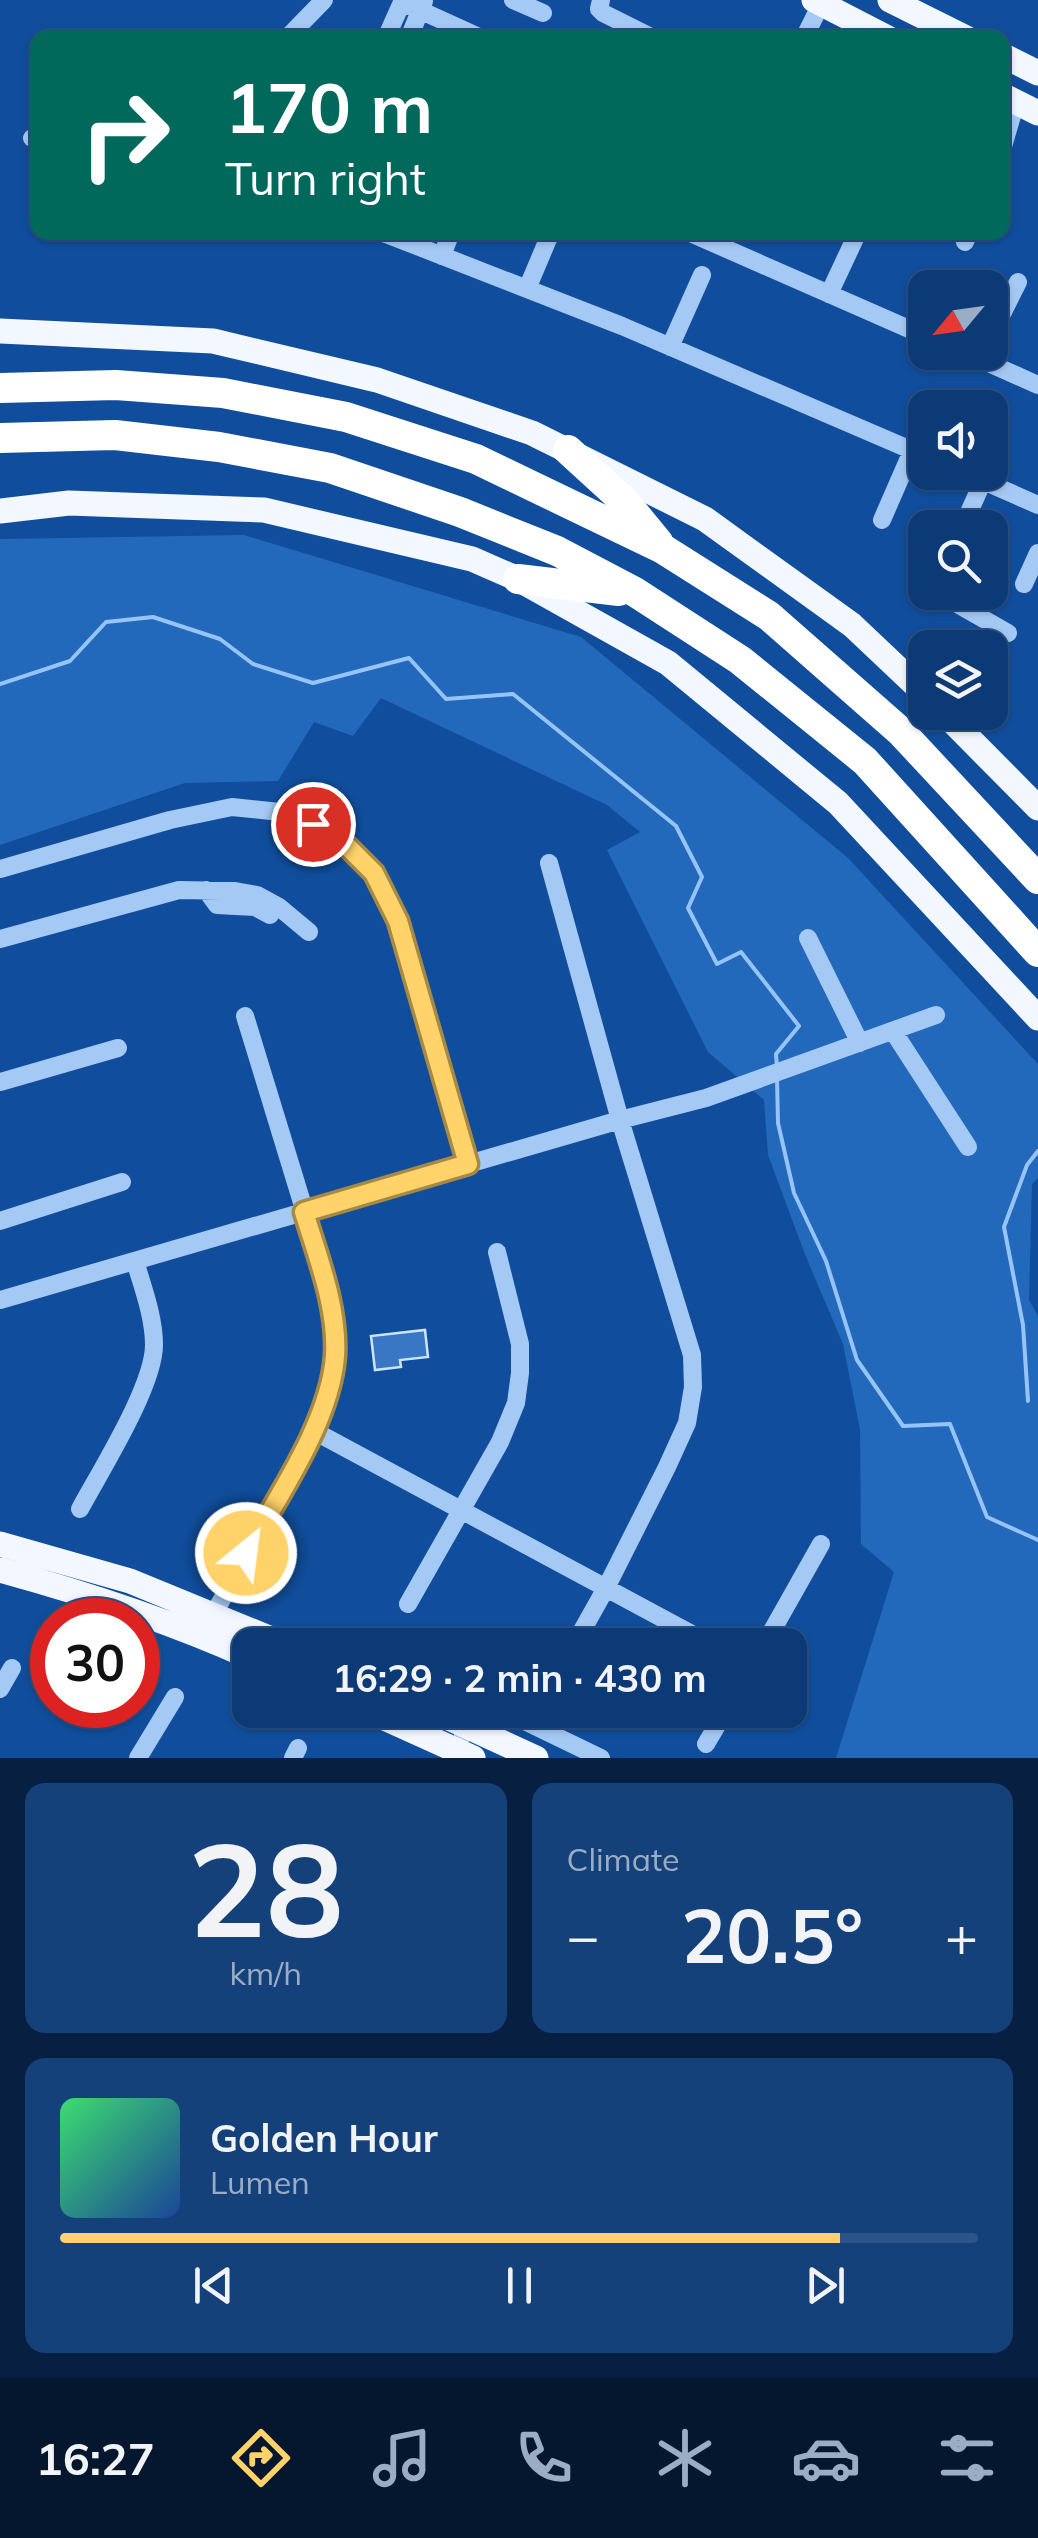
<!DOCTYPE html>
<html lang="en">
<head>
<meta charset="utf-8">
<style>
	body { margin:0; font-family:Mulish,sans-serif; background:#15417b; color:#f1f3f6; height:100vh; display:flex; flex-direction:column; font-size:38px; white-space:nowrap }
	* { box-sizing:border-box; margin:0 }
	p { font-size:32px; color:#9aadc5 }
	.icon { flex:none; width:55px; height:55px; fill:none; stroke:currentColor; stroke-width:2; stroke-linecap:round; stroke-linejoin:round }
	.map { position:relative; height:1758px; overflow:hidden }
	.side { display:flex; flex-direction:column; gap:25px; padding:25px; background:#072041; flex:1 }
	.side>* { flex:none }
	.top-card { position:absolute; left:30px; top:30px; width:980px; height:210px; border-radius:20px; box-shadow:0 2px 8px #0004,0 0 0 2px #2c5488; background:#00695c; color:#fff; overflow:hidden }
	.needle { width:65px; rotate:241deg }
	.fabs { position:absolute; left:908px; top:270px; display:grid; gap:20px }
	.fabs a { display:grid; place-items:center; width:100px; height:100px; border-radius:20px; background:#0c3a76; box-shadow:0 2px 8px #0004,0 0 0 2px #2c5488; font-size:50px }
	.speed { position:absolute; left:30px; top:1598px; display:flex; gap:20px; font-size:50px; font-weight:700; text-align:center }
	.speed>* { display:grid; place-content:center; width:130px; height:130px; border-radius:50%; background:#0c3a76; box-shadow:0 2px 8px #0004,0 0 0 2px #2c5488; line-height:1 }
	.speed .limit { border:15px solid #d22; background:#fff; color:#111 }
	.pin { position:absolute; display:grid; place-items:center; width:85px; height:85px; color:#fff; margin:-42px; border:5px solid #fff; border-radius:50%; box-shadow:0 2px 10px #0007 }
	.me { position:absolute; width:110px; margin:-55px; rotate:29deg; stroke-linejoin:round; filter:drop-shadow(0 0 8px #0008) }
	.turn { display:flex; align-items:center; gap:35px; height:210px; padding:0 30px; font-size:45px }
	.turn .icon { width:130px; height:130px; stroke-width:2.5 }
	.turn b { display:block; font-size:70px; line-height:85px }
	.big { font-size:75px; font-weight:700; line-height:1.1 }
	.side .card { flex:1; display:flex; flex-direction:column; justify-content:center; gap:15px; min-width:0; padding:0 35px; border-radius:20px; background:#15417b }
	.side .dial { align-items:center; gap:0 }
	.dial b { font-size:130px; line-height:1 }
	.song { display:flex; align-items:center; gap:30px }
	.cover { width:120px; height:120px; border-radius:15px; background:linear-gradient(135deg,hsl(140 70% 55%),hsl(220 70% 35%)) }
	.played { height:10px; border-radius:5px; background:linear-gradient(90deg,#ffd369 85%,#2c5488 85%) }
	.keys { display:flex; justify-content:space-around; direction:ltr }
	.heat { display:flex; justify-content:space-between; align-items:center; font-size:55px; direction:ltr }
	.side .tiles { flex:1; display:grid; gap:25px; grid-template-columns:1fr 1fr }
	.card:last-child { grid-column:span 2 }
	.trip { position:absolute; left:232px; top:1628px; width:575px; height:100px; border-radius:20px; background:#0c3a76; box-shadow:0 2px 8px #0004,0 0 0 2px #2c5488; font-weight:700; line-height:100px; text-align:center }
	.tab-bar { display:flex; height:160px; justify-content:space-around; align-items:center; background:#05172f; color:#9aadc5 }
	.tab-bar .icon { width:70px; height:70px }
	.tab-bar .current { color:#ffd369 }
	.tab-bar b { font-size:45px; color:#f1f3f6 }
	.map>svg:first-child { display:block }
</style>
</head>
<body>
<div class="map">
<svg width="1038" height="1758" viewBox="0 0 1038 1758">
	<rect width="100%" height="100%" fill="#104e9d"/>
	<path fill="#2268bb" d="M 244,535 L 581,637 L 848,858 L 1038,1064 L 1038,1178 L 1032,1184 L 1029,1300 L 1038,1316 L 1038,1758 L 836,1758 L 894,1572 L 861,1544 L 860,1429 L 843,1344 L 806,1257 L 768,1155 L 764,1100 L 708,1052 L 607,850 L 640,832 L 607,805 L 381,698 L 353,736 L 314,722 L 278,781 L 185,783 L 0,845 L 0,539 Z"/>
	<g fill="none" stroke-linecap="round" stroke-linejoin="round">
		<path stroke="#96c4f8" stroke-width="4" d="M 0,684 L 70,661 L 106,622 L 153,617 L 220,639 L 253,664 L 313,683 L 409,658 L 446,699 L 513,694 L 676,826 L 702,877 L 688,908 L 717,964 L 741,952 L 799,1026 L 776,1054 L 777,1068
			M 777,1078 L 778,1123 L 794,1193 L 826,1261 L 857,1360 L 903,1426 L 950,1424 L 987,1517 L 1038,1540
			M 1028,1401 L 1023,1325 L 1004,1227 L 1027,1165 L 1038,1151"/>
	</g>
	<path fill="#3977c4" stroke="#cde4fe" stroke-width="2.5" d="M 425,1330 L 428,1357 L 400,1360 L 401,1367 L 375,1370 L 371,1336 Z"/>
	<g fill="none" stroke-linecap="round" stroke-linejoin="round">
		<path stroke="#a5c9f5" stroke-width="18" d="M 513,0 L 543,13
			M 601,0 L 599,9 L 603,13 L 653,38
			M 402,2 L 481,38
			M 287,38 L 324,0
			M 386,38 L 403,0
			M 409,38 L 424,1
			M 804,38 L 821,4
			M 32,138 L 38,140
			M 1002,150 L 1016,102
			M 381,232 L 622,326 L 925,456
			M 688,232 L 925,336
			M 965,242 L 969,232
			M 442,256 L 451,232
			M 527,289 L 551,232
			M 829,294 L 858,232
			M 990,338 L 1018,282
			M 670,347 L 702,275
			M 964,352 L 1038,385
			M 963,472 L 1038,505
			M 882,520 L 912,451
			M 962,528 L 983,481
			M 1024,584 L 1038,553
			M 947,592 L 952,601 L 1008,633
			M 549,863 L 620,1120 L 692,1355 L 693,1387 L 687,1423 L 667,1467 L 606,1588 L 574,1645
			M 0,869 L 170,820 L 232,807 L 280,812 L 313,824 L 346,845 L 374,873 L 398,921 L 468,1164
			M 206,890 L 217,905 L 255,907 L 270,915
			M 808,938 L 860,1043
			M 0,939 L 179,890 L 235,891 L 257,895 L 279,907 L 309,932
			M 893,1031 L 968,1147
			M 0,1082 L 118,1048
			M 0,1221 L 122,1182
			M 0,1300 L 620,1120 L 706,1098 L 936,1015
			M 314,1431 L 712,1645
			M 80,1509 C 101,1470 154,1386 154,1345 C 154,1317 143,1288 135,1261
			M 408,1604 L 500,1442 L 516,1403 L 520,1373 L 520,1344 L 497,1252
			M 209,1623 L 314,1431 L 329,1391 L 335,1355 L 333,1319 L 322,1268 L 245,1016
			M 764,1645 L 821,1544
			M 0,1689 L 12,1668
			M 463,1735 C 472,1716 490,1713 510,1714 L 601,1758
			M 706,1744 L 726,1710
			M 138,1758 L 175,1697
			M 293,1758 L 298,1748"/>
		<path stroke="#f3f7ff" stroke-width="25" d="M 814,0 L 888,38
			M 890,0 L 966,38
			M 1002,55 L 1038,73
			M 1002,95 L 1038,113
			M 0,331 L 213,341 L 377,380 L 532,433 L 705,519 L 852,625 L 925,694
			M 0,511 L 69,503 L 264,510 L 472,559 L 518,579 L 668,663 L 838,803 L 1038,1018
			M 943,712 L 1038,808
			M 0,1544 L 130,1581 L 286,1645
			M 0,1570 C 84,1593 170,1621 250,1657
			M 367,1710 L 473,1758
			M 431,1710 L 536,1758"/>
		<path stroke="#fff" stroke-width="30" d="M 0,388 L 116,385 L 223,393 L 346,417 L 476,459 L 663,549 L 769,616 L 901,732 L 1038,879
			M 0,438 L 115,435 L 219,447 L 330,468 L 460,512 L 557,551 L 635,592 L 740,660 L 865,761 L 1038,952
			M 568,450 L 625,502 L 658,542
			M 518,579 L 619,591"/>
	</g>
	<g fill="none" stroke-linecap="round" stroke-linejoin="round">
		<defs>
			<path id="route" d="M 246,1553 C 278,1496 330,1422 335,1356 C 338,1308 318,1258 304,1212 L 468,1164 L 398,921 L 374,873 L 346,845 L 313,824"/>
		</defs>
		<use href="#route" stroke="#a68944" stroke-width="25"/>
		<use href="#route" stroke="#ffd369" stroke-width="18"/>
	</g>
</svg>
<div class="fabs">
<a><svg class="needle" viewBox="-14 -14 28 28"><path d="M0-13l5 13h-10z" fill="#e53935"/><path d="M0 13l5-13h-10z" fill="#9aadc5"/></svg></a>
<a><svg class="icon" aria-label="sound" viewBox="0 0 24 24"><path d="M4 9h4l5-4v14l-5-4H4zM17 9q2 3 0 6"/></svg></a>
<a><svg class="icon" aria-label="search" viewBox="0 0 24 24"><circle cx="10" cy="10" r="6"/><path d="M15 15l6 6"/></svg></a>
<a><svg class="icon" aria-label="layers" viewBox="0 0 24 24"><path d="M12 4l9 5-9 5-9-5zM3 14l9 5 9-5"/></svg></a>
</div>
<div class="speed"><div class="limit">30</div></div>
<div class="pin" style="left:313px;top:824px;background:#d93025"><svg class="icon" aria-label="arrive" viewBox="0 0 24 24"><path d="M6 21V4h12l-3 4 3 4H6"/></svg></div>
<svg class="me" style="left:246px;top:1553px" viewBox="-20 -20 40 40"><circle r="17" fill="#ffd369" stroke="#fff" stroke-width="3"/><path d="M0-11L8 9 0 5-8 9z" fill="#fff"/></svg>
<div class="trip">16:29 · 2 min · 430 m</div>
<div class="top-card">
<div class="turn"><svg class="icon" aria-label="right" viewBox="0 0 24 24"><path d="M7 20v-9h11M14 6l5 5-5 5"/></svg><div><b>170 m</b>Turn right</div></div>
</div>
</div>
<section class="side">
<div class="tiles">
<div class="card dial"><b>28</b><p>km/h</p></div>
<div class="card"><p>Climate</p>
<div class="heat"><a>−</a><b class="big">20.5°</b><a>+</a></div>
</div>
<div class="card">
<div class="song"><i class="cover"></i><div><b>Golden Hour</b><p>Lumen</p></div></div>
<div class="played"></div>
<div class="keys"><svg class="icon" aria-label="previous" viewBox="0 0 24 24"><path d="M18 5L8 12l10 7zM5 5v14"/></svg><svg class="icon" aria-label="pause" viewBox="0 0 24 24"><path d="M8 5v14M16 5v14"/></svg><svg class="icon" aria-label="next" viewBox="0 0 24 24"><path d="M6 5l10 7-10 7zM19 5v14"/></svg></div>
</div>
</div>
</section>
<nav class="tab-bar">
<b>16:27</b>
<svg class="icon current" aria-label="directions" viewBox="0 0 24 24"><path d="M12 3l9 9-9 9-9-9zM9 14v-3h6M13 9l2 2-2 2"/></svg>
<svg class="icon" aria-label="music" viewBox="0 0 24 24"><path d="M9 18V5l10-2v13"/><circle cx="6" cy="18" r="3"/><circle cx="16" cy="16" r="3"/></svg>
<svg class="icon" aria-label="phone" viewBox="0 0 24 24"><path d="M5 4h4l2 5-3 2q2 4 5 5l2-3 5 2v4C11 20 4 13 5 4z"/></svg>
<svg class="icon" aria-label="climate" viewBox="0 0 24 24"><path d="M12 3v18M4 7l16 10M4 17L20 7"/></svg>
<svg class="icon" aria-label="car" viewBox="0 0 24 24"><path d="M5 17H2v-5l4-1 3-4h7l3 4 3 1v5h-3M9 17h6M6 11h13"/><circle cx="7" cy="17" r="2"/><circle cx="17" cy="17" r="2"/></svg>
<svg class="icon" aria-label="filters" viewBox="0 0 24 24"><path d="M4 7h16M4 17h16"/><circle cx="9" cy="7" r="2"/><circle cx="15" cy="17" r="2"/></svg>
</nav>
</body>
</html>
